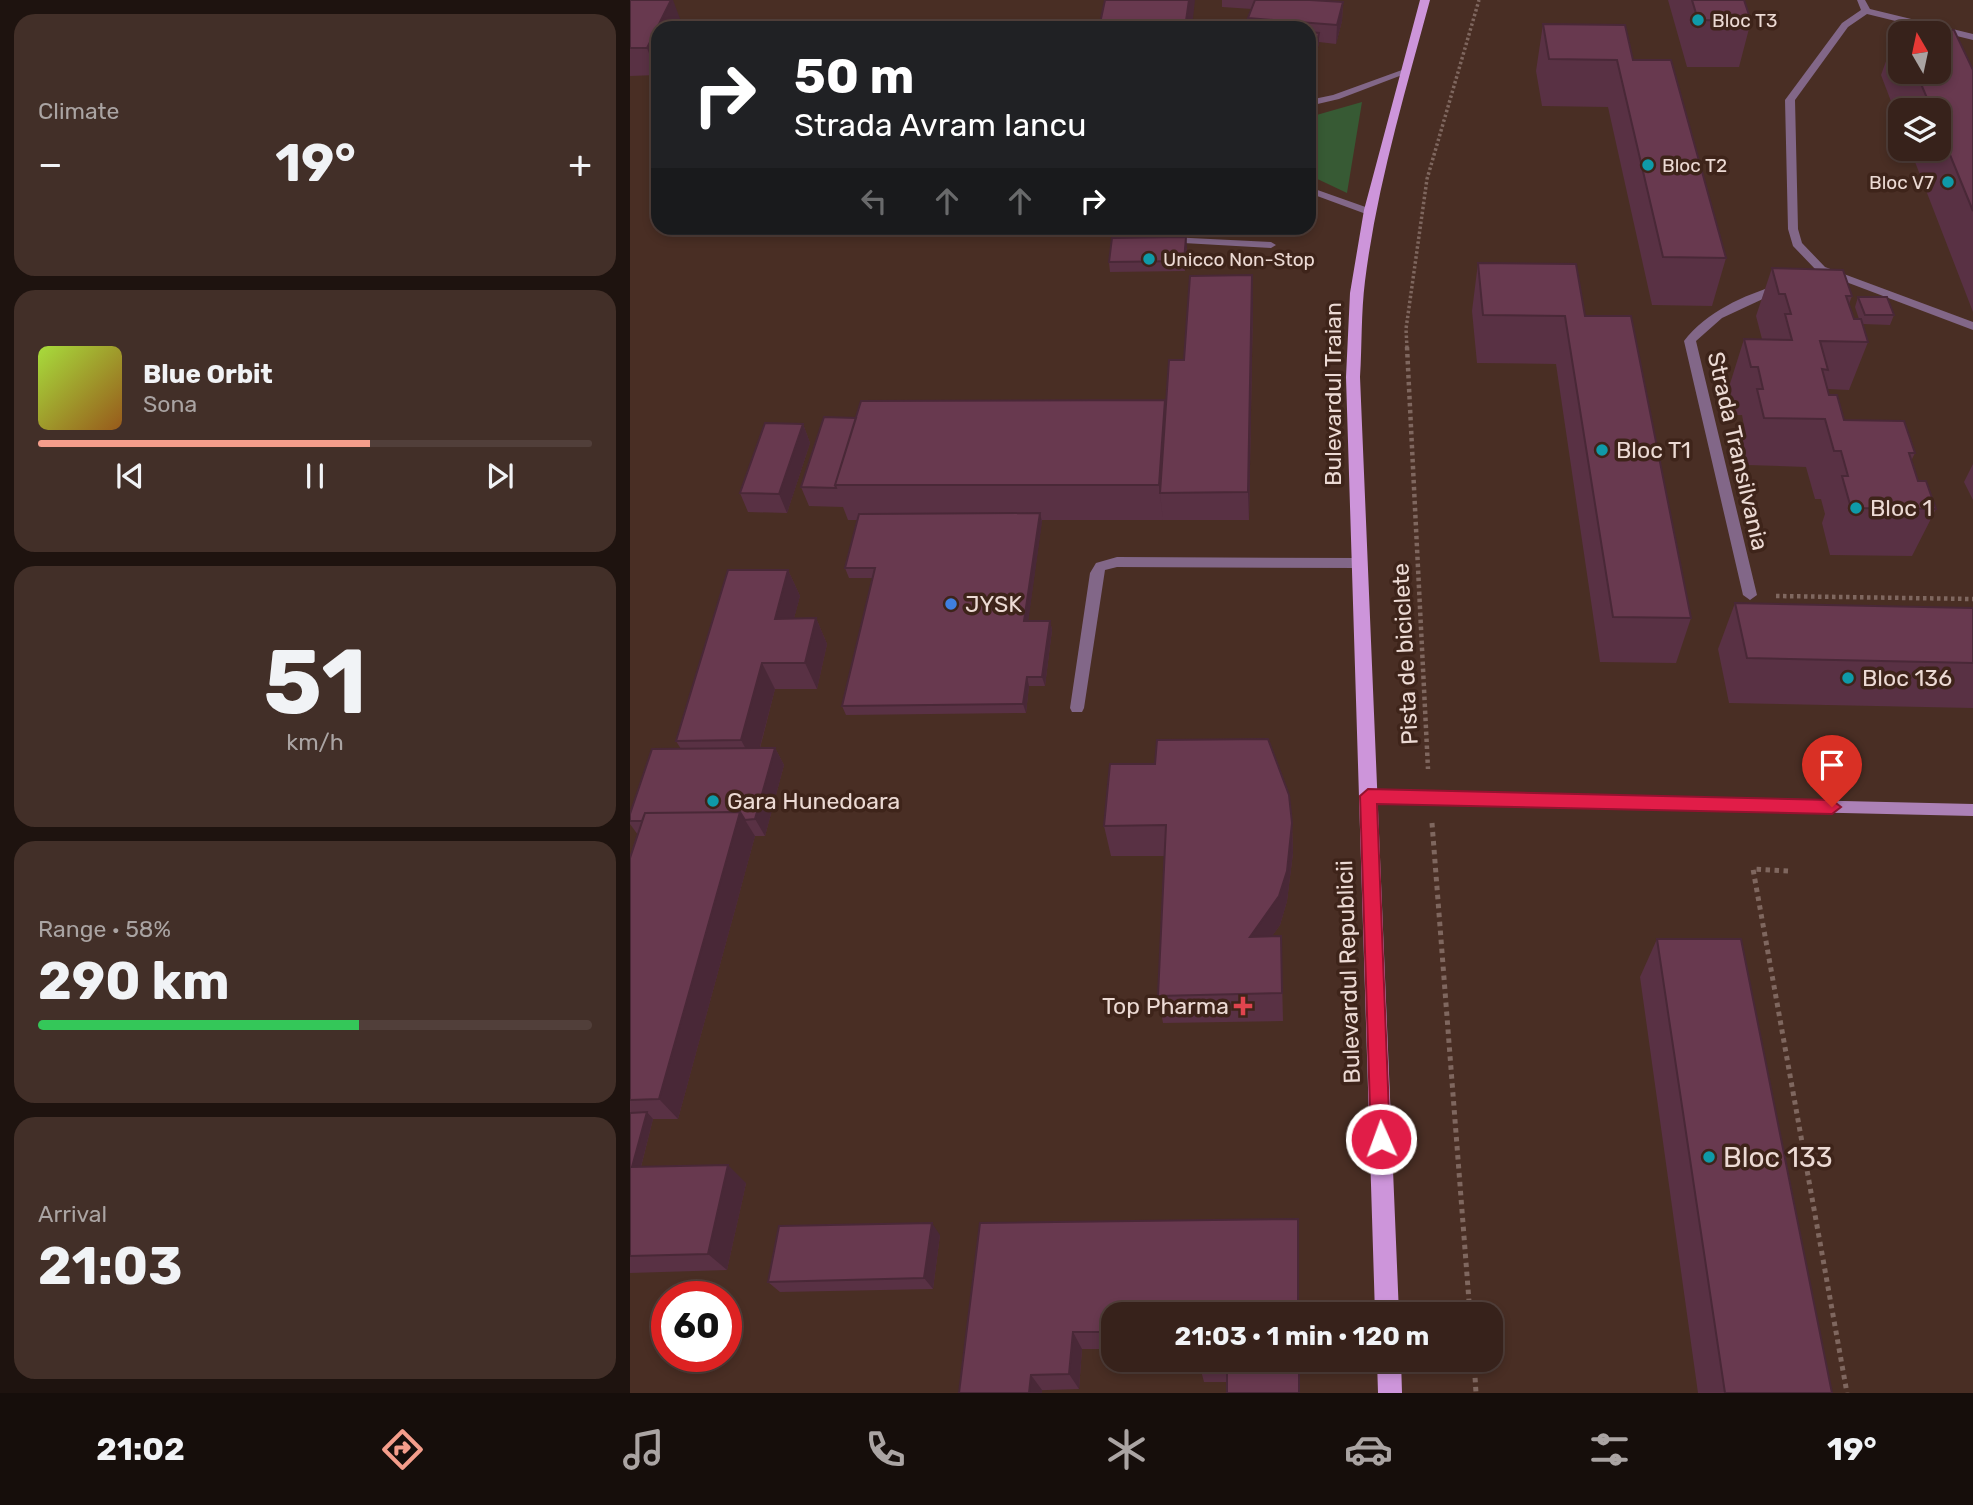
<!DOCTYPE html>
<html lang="en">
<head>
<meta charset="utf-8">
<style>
	body { margin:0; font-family:Rubik,sans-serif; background:#422f28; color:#f1f3f6; height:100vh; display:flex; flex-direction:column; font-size:26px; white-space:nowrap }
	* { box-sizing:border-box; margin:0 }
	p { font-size:23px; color:#aaa4a3 }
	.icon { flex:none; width:38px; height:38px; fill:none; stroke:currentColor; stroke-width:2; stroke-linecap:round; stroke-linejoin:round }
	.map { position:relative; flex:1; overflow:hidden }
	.details { display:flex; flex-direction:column; gap:14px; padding:14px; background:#1e130f; width:630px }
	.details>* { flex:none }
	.hud { position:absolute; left:21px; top:21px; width:665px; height:214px; border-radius:21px; box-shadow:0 4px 10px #0003,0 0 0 2px #513f3a; background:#202124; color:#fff; overflow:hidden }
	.needle { width:46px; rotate:351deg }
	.fabs { position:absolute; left:1258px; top:21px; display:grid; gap:14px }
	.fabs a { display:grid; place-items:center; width:63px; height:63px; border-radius:14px; background:#37221b; box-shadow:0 4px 10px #0003,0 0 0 2px #513f3a; font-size:35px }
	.speed { position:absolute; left:21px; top:1281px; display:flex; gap:14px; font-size:35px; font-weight:700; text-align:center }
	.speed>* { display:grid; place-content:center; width:91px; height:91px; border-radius:50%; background:#37221b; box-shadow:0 4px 10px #0003,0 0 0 2px #513f3a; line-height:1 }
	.speed .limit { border:10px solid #d22; background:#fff; color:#111 }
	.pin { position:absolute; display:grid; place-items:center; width:60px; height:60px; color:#fff; margin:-72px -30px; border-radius:50% 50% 50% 0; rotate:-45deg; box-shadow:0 0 7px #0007 }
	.pin .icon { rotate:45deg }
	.me { position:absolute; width:77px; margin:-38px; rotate:358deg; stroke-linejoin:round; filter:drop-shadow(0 0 5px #0008) }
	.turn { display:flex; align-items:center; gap:24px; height:147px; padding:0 28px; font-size:32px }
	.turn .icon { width:91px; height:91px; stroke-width:2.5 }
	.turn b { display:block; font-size:49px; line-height:60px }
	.lanes { display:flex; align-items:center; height:66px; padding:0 28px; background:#0003; justify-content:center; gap:35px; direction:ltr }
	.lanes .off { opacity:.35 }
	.big { font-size:52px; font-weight:700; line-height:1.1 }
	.details .card { flex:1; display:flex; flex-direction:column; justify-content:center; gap:10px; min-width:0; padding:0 24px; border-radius:21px; background:#422f28 }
	.details .dial { align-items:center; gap:0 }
	.dial b { font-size:91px; line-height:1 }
	.song { display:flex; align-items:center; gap:21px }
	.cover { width:84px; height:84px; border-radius:10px; background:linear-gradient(135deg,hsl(80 70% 55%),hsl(30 70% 35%)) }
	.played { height:7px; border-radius:4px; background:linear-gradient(90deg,#f49d8b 60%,#513f3a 60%) }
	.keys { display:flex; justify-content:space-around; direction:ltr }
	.heat { display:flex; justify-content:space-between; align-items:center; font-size:38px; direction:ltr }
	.charge { height:10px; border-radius:5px; background:linear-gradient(90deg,#34c759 58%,#513f3a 0) }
	.trip { position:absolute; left:471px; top:1302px; width:402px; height:70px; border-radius:21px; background:#37221b; box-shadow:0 4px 10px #0003,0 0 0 2px #513f3a; font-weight:700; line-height:70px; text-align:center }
	.dock { display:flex; height:112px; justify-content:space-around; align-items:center; background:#160e0b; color:#aaa4a3 }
	.dock .icon { width:49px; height:49px }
	.dock .active { color:#f49d8b }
	.dock b { font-size:32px; color:#f1f3f6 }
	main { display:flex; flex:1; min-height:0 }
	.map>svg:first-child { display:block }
</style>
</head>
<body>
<main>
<section class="details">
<div class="card"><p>Climate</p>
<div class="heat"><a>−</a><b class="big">19°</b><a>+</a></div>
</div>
<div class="card">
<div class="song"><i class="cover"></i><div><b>Blue Orbit</b><p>Sona</p></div></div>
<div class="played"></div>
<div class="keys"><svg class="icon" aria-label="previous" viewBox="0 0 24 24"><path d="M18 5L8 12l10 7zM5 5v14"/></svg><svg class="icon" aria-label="pause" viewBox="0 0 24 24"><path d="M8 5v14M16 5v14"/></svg><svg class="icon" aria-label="next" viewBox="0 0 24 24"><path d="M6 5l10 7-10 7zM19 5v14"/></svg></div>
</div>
<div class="card dial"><b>51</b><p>km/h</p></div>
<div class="card"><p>Range · 58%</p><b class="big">290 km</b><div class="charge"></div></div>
<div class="card"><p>Arrival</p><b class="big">21:03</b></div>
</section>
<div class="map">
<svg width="1343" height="1393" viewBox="0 0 1343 1393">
	<rect width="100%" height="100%" fill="#492e24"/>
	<path fill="#375a34" d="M 732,102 L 717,193 L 679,175 L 679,141 L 683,116 Z"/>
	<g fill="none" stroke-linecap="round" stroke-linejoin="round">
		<path stroke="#7f675f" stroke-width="3.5" stroke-dasharray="2.5 2.5" stroke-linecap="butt" d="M 777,348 L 776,329 L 797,179 L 849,0"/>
		<path stroke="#7f675f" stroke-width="4.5" stroke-dasharray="3.5 3.5" stroke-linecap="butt" d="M 777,347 L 798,769
			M 1146,596 L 1343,599"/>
		<path stroke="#7f675f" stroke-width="5" stroke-dasharray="4.5 4.5" stroke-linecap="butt" d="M 802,823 L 840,1314
			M 1158,871 L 1123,869 L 1217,1393
			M 844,1360 L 846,1393"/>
		<path fill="#826788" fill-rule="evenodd" d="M 772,70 L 780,72 L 709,99 L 679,106 L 679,100 L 703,95 Z
			M 679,187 L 744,210 L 745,212 L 744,214 L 736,214 L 679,193 Z
			M 473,228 C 481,227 515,234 521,238 C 508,247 484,237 473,228 Z
			M 540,237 L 641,242 L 646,245 L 641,248 L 536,242 L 536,238 Z
			M 487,557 L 730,558 L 736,563 L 730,568 L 487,567 L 475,570 L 454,708 L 452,712 L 442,712 L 440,708 L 460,573 L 466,563 Z"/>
		<path fill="#826788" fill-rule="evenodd" d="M 1227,0 L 1235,0 L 1240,9 L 1343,34 L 1343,40 L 1237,14 L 1218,27 L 1165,100 L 1168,229 L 1172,243 L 1195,267 L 1343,322 L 1343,330 L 1187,271 L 1163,246 L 1158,229 L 1155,100 L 1212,23 L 1231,10 Z
			M 1148,285 L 1153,288 L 1152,290 L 1092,318 L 1066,341 L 1127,595 L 1120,600 L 1113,595 L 1054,341 C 1076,312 1114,295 1148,285 Z"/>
		<path fill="#ac81b6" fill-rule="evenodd" d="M 738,790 L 1343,804 L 1343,816 L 738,802 L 733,800 L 731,796 L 733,792 Z"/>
		<path fill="#cd95da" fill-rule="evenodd" d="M 790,0 L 800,0 C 775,93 747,185 735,281 C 731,313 732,345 730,377 L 769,1314 L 745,1314 L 716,377 L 720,293 L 734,210 Z
			M 747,1360 L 771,1360 L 772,1393 L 748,1393 Z"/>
	</g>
	<path fill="#593144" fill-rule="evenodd" d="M 0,0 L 52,24 L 50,28 L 28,28 L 27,75 L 0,76 Z
		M 592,0 L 680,0 L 713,2 L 712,21 L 706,44 L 689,42 L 687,53 L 679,54 L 679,28 L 619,28 L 618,18 L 622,9 L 592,7 Z
		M 1038,0 L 1114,0 L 1121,21 L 1109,67 L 1057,67 Z
		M 913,24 L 1003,60 L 1096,258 L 1082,306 L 1022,305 L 978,107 L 912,106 L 906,71 Z
		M 1268,28 L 1343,70 L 1343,312 L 1280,149 L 1309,149 L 1309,110 L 1270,110 L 1270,125 L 1251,75 ZM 1270,33 L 1309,72 L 1270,72 Z
		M 563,228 L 659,228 L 657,236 L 563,230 Z
		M 557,247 L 555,271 L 480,272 L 479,262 Z
		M 848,263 L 955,316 L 1061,618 L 1046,663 L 970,662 L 926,364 L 847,363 L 842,311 Z
		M 1142,268 L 1222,296 L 1219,304 L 1224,319 L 1229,319 L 1225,307 L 1228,297 L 1264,315 L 1260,325 L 1233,324 L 1238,342 L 1219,390 L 1198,389 L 1199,395 L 1214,420 L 1285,453 L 1281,461 L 1288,481 L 1306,509 L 1282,556 L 1200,555 L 1192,523 L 1195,514 L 1191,499 L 1185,499 L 1176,467 L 1117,465 L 1111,437 L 1114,426 L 1112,415 L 1105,415 L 1099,387 L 1114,339 L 1132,339 L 1126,316 Z
		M 623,303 L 619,520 L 412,520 L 398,621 L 420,621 L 422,630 L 415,686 L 399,686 L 396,713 L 216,715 L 212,706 L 243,578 L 219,578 L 215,568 L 227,520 L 218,520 L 213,507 L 179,506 L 171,487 L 226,418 L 535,400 L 536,409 L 554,360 Z
		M 173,424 L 180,443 L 157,513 L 118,512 L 110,493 Z
		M 1343,464 L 1343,500 L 1334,482 Z
		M 158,570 L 170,596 L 164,618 L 186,618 L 197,644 L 187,689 L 145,689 L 130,748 L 145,748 L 154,765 L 135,836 L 125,836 L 48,1119 L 23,1119 L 11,1167 L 116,1183 L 97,1270 L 0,1273 L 0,858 L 8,835 L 0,824 L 0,814 L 51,749 L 46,741 Z
		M 1105,603 L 1343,608 L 1343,708 L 1099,703 L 1088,649 Z
		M 662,823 L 663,853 L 657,901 L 650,925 L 642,936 L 651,936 L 653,1021 L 533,1023 L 528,996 L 534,856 L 481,856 L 474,826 Z
		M 1027,939 L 1202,1393 L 1068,1393 L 1010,977 Z
		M 350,1223 L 483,1314 L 483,1349 L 452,1349 L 449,1389 L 329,1393 Z
		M 310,1235 L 303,1289 L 150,1292 L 138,1282 Z
		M 669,1360 L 597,1382 L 574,1382 L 570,1367 Z"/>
	<path fill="#492837" d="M 41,0 L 43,0 L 52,24 L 50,28 L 28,28 L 27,75 L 17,48 Z
		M 559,0 L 565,0 L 562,28 L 555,28 Z
		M 713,2 L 712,21 L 706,44 L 707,25 Z
		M 689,33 L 689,42 L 687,53 L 679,54 L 679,45 Z
		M 556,237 L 557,247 L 555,271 L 554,261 Z
		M 622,275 L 623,303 L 619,520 L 618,492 Z
		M 535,400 L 538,435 L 530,493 L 533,520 L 529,485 Z
		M 173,424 L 180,443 L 157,513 L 149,494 Z
		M 410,513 L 412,522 L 397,630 L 394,621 Z
		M 158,570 L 170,596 L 157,645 L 145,619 Z
		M 186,618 L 197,644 L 187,689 L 175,663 Z
		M 420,621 L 422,630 L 415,686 L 412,677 Z
		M 132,663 L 145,689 L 125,766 L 111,740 Z
		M 397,677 L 399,686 L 396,713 L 393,704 Z
		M 145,748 L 154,765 L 135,836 L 125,819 Z
		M 110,812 L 125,836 L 48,1119 L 29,1099 Z
		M 662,823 L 663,853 L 657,901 L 650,925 L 622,965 L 620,937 Z
		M 17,1112 L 23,1119 L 6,1186 L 0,1175 Z
		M 98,1165 L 116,1183 L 97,1270 L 78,1254 Z
		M 302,1223 L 310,1235 L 303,1289 L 294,1278 Z
		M 443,1332 L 452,1349 L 449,1389 L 439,1374 Z
		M 401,1375 L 412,1390 L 412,1393 L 399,1393 Z"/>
	<path fill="#68394f" stroke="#492837" stroke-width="2" d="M 0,0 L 41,0 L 17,48 L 0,48 Z
		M 475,0 L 559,0 L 555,28 L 469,28 Z
		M 625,0 L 680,0 L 713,2 L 707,25 L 618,18 Z
		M 1062,0 L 1114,0 L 1121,21 L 1068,20 Z
		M 913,24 L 995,25 L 1003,60 L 1041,60 L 1096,258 L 1033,257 L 987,60 L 919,59 Z
		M 1268,28 L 1324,30 L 1343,70 L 1343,211 L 1309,128 L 1309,110 L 1302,110 L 1286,72 L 1309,72 L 1309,33 L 1270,33 L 1270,35 Z
		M 679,32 L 689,33 L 687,43 L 679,45 Z
		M 556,237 L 554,261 L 479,262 L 482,238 Z
		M 848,263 L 946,264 L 955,316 L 1001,316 L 1061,618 L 983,617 L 935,316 L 853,315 Z
		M 1142,268 L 1213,270 L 1222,296 L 1216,296 L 1224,319 L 1231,319 L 1238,342 L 1190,341 L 1198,370 L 1192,369 L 1199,395 L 1207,395 L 1214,420 L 1274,421 L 1285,453 L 1279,453 L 1288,481 L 1296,481 L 1306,509 L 1221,508 L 1212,476 L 1218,476 L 1211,451 L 1204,451 L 1195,419 L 1134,418 L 1127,389 L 1133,389 L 1128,367 L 1121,367 L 1114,339 L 1162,340 L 1155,314 L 1161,314 L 1155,294 L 1149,294 Z
		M 622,275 L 618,492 L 530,493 L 539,360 L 554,360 L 560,276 Z
		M 1228,297 L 1257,297 L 1264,315 L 1235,315 Z
		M 535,400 L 529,485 L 205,485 L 231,401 Z
		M 194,417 L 226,418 L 205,485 L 206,488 L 171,487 Z
		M 135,423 L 173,424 L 149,494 L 110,493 Z
		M 410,513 L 394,621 L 420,621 L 412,677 L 397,677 L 393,704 L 212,706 L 245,568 L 215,568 L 229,514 Z
		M 98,570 L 158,570 L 145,619 L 186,618 L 175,663 L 132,663 L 111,740 L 46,741 Z
		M 1105,603 L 1343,608 L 1343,663 L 1117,658 Z
		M 638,739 L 659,795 L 662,823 L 657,871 L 649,896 L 620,937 L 651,936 L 652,993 L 528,996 L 536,825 L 474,826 L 480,764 L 525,764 L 527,740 Z
		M 145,748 L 125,819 L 115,820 L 110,812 L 15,813 L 12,821 L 0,821 L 0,814 L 22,749 Z
		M 110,812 L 29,1099 L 0,1100 L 0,858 L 15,813 Z
		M 1027,939 L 1111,939 L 1202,1393 L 1095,1393 Z
		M 17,1112 L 2,1167 L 0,1167 L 0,1113 Z
		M 98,1165 L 78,1254 L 0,1256 L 0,1167 Z
		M 668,1219 L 668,1314 L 483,1314 L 483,1332 L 443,1332 L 439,1374 L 401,1375 L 399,1393 L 329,1393 L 350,1223 Z
		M 302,1223 L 294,1278 L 138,1282 L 149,1226 Z
		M 570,1360 L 669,1360 L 669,1393 L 597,1393 L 597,1366 L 570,1367 Z"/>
	<path fill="#e11d48" stroke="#92132f" stroke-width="2" d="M 738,789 L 1202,800 L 1211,807 L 1202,814 L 747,804 L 760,1139 L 758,1146 L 751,1149 L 744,1146 L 741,1139 L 730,796 Z"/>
	<g fill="#0f9aa8" stroke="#3e241a" stroke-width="2.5">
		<circle cx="1068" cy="20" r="7"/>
		<circle cx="1018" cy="165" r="7"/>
		<circle cx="1318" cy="182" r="7"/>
		<circle cx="519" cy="259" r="7"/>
		<circle cx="972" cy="450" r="7"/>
		<circle cx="1226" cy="508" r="7"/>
		<circle cx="1218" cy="678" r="7"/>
		<circle cx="83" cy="801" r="7"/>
		<circle cx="1079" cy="1157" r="7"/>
	</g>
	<circle fill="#3f7fe0" stroke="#3e241a" stroke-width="2.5" cx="321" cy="604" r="7"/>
	<path fill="#e0444e" stroke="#3e241a" stroke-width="2.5" d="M609.5 995.5h7v7h7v7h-7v7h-7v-7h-7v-7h7z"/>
	<g text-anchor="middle" stroke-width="7" stroke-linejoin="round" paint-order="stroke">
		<g font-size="19" fill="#ecdad4" stroke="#3e241a" text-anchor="start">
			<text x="1082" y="27">Bloc T3</text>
			<text x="1032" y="172">Bloc T2</text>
			<text x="1304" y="189" text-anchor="end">Bloc V7</text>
			<text x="533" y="266">Unicco Non-Stop</text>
		</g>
		<g font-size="23" fill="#ecdad4" stroke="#3e241a">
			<text transform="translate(703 394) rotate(-90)" y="8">Bulevardul Traian</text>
			<text transform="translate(1108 451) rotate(77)" y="8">Strada Transilvania</text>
			<text transform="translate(775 654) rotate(-93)" y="8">Pista de biciclete</text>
			<text transform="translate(718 972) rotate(-92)" y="8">Bulevardul Republicii</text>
		</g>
		<g font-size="23" fill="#ecdad4" stroke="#3e241a" text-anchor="start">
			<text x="986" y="458">Bloc T1</text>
			<text x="1240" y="516">Bloc 1</text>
			<text x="335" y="612">JYSK</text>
			<text x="1232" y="686">Bloc 136</text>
			<text x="97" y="809">Gara Hunedoara</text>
			<text x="599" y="1014" text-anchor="end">Top Pharma</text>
		</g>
		<g font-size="28" fill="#ecdad4" stroke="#3e241a" text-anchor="start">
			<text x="1093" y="1167">Bloc 133</text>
		</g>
	</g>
</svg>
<div class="fabs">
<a><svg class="needle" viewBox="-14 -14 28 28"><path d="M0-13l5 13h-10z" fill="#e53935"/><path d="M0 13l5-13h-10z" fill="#aaa4a3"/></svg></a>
<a><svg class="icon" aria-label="layers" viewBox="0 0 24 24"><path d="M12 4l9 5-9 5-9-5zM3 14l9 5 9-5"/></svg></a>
</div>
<div class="speed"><div class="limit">60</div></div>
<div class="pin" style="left:1202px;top:807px;background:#d93025"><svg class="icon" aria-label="arrive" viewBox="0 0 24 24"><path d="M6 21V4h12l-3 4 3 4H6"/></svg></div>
<svg class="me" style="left:751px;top:1139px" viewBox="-20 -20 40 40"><circle r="17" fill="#e11d48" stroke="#fff" stroke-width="3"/><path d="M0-11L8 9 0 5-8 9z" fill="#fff"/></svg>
<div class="trip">21:03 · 1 min · 120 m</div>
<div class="hud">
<div class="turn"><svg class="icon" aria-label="right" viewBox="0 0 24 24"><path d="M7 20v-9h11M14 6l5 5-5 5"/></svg><div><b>50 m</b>Strada Avram Iancu</div></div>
<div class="lanes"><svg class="icon off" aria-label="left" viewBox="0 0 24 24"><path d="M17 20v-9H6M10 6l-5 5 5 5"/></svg><svg class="icon off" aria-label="ahead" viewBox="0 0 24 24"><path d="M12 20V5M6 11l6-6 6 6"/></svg><svg class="icon off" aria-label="ahead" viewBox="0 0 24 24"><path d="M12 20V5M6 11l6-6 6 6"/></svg><svg class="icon" aria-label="right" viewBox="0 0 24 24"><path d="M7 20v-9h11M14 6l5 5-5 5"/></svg></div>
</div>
</div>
</main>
<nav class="dock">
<b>21:02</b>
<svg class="icon active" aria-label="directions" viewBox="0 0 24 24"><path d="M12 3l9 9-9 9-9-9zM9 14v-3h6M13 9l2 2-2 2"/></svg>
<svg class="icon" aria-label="music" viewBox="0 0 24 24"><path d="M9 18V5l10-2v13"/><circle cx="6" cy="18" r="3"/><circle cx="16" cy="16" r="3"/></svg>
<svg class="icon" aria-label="phone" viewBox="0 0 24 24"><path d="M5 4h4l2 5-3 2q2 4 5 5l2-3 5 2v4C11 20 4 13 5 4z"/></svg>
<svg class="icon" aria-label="climate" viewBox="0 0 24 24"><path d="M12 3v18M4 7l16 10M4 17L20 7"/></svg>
<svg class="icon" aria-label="car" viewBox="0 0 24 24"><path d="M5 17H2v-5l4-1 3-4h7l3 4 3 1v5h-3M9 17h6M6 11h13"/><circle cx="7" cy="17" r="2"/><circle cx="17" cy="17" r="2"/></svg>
<svg class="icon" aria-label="filters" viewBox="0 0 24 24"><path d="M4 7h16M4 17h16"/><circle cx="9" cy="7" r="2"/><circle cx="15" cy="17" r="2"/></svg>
<b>19°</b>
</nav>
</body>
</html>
